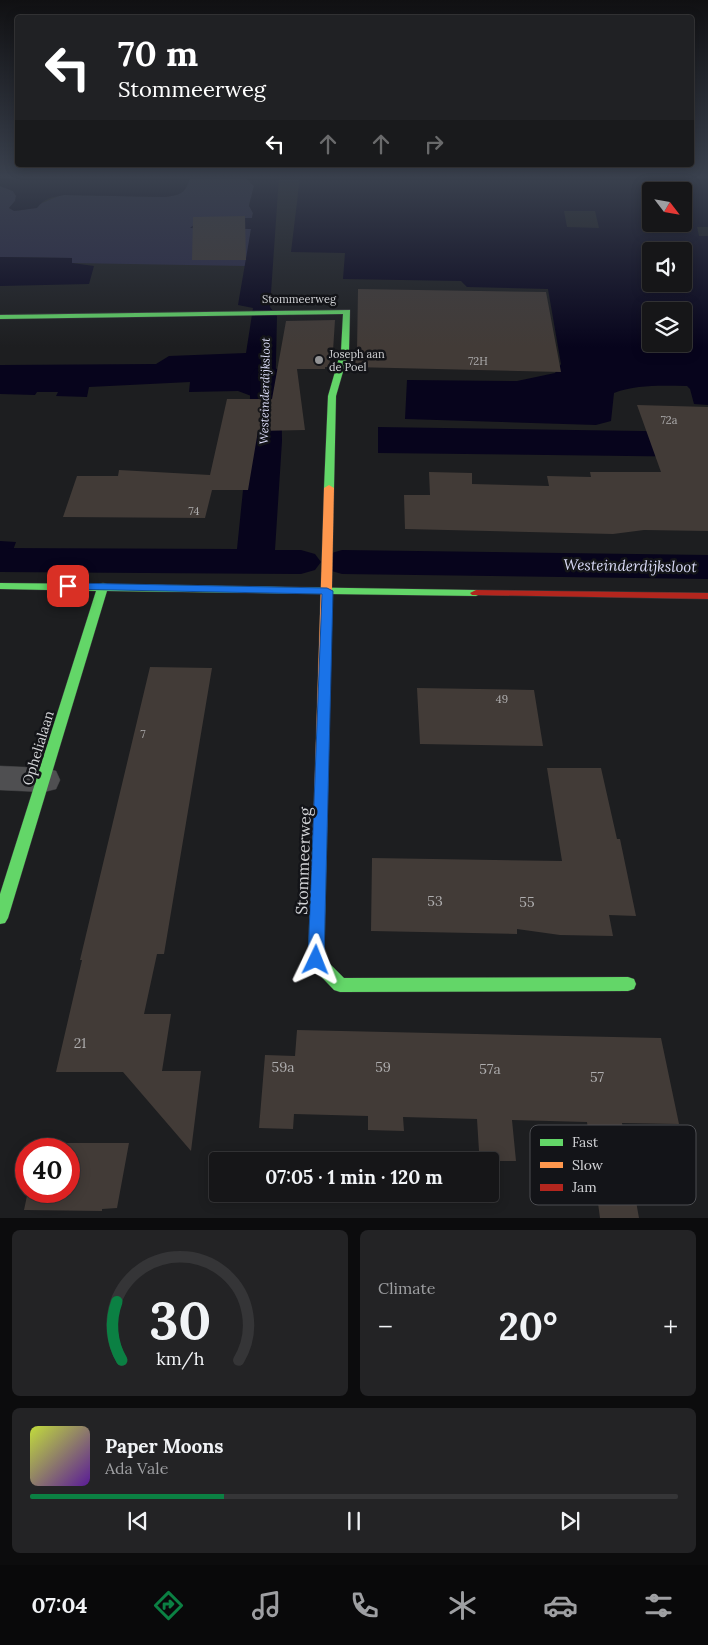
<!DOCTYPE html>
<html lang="en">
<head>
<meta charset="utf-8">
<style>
	body { margin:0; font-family:Lora,serif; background:#232325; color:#f1f3f6; height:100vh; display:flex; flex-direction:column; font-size:19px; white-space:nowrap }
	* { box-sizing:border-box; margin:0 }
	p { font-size:16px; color:#9e9fa2 }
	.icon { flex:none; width:28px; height:28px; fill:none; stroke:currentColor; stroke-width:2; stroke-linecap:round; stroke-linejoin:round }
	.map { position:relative; height:1218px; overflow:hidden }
	.side { display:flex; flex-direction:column; gap:12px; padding:12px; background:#0c0c0d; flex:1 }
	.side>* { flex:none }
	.guide { position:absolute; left:15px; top:15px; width:679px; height:152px; border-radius:5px; box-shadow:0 2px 12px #0003,0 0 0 1px #353537; background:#202124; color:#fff; overflow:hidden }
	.needle { width:32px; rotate:121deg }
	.tools { position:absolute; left:642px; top:182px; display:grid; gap:10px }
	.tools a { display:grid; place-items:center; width:50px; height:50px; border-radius:5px; background:#161618; box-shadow:0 2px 12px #0003,0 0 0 1px #353537; font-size:25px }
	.speed { position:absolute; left:15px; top:1138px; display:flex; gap:10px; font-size:25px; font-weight:700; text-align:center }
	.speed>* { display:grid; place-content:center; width:65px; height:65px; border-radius:50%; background:#161618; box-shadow:0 2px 12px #0003,0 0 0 1px #353537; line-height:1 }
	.speed .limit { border:8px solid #d22; background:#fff; color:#111 }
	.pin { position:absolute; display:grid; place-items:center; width:42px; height:42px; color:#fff; margin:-21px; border-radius:10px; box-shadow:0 2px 8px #0006 }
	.me { position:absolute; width:55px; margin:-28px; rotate:2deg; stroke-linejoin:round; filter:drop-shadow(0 0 4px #0008) }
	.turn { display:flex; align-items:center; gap:18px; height:105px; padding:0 20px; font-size:22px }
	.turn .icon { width:65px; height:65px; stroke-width:2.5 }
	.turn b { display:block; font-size:35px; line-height:42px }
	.lanes { display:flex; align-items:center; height:48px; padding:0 20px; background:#0003; justify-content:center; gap:25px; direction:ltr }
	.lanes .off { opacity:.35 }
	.big { font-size:38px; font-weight:800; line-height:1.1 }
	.side .widget { flex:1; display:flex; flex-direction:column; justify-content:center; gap:8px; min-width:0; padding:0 18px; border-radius:8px; background:#232325 }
	.side .dial { align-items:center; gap:0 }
	.dial svg { height:130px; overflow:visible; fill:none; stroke:#353537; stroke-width:7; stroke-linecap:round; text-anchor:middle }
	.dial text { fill:#f1f3f6; stroke:none }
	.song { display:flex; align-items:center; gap:15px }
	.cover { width:60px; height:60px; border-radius:8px; background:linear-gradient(135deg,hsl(70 70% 55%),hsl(270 70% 35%)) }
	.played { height:5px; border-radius:2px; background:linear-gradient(90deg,#0b8043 30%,#353537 30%) }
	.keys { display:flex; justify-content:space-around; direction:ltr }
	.heat { display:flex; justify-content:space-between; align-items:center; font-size:28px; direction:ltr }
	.side .tiles { flex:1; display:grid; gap:12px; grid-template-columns:1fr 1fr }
	.widget:last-child { grid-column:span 2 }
	.trip { position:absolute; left:209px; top:1152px; width:290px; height:50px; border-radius:5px; background:#161618; box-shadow:0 2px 12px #0003,0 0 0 1px #353537; font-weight:800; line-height:50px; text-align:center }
	.dock { display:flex; height:80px; justify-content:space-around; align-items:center; background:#09090a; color:#9e9fa2 }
	.dock .icon { width:35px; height:35px }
	.dock .selected { color:#0b8043 }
	.dock b { font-size:22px; color:#f1f3f6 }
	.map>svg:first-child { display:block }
</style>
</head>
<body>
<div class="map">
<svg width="708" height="1218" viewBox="0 0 708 1218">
	<rect width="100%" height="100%" fill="#1d1e20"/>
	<path fill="#2a2947" d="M 190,177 L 245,177 L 254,186 L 249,205 L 253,213 L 252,218 L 202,218 L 191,228 L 251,229 L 246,266 L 71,263 L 72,258 L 0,257 L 0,186 L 13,191 L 16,196 L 15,201 L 9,208 C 25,217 46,198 64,195 L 165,197 C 181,195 186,193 190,177 Z"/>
	<path fill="#07041c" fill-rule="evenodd" d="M 0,177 L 190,177 C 186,193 181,195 165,197 L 64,195 C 53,197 44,198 37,208 L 14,211 L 9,208 L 15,201 L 16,196 L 13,191 L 0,186 Z
		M 245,177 L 279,177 L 270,307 L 277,316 L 275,405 L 238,391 L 189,392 L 190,382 L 89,387 L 87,397 L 56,396 L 58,392 L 37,392 L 35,395 L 0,394 L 0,365 L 156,364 L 169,356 L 246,353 L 253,308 L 238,305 L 251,229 L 190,228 L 202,218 L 252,218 L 253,213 L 249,206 L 254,186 Z
		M 300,177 L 708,177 L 708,227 L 697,227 L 699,236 L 708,236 L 708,405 L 694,404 L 690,389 L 687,386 C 662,386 638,384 614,393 L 611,421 L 596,425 L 405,419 L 407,380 L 517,381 L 555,373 L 561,364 L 548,289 L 467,287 L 461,281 L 343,279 L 345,253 L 291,252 ZM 651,191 L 684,191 L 684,224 L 651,224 ZM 651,251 L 684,251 L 684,284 L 651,284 ZM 651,311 L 684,311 L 684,344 L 651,344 Z
		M 0,257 L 72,258 L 72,263 L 94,266 L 89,284 L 0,286 Z
		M 378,427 L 708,432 L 708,457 L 378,453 Z
		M 0,541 L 16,542 L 8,564 L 0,564 Z"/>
	<path fill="#1d1e20" d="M 564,211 L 595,211 L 599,228 L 567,227 Z"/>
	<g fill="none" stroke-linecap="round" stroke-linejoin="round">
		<path fill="#07041c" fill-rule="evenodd" d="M 266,366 L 277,369 L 281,375 L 282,441 L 275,550 L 301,550 L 315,554 L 321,562 L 315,570 L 301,574 L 0,572 L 0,548 L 237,549 L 248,441 L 251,375 L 255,369 Z
			M 342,550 L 708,555 L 708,579 L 342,574 L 328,570 L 322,562 L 328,554 Z"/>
	</g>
	<path fill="#423b37" d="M 245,216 L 246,260 L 192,260 L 193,217 Z
		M 358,289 L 546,292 L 561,372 L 352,367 L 357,351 Z
		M 335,320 L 333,351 L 328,367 L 325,367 L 325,369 L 297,369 L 305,430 L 258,431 L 248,490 L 212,490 L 205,518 L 63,517 L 77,476 L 118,476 L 119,470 L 210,475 L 227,399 L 272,399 L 286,321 Z
		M 637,405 L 708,407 L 708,531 L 644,530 L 613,534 L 405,529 L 404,495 L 430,495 L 429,472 L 472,473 L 472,484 L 549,486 L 547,476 L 591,477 L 590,472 L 661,472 Z
		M 150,667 L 212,668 L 164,954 L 157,954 L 144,1014 L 171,1014 L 162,1071 L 201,1071 L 191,1151 L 123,1072 L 56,1072 L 82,960 L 80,960 Z
		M 417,688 L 534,690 L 543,746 L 420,744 Z
		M 547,768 L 601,768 L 617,839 L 620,839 L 636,916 L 609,915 L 613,936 L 560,935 L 517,929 L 517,934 L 371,931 L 372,858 L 562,861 Z
		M 297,1030 L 661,1038 L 679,1124 L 622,1123 L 639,1218 L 600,1218 L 587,1122 L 512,1120 L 516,1161 L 484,1161 L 484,1152 L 479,1151 L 477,1119 L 403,1117 L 404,1131 L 368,1130 L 368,1116 L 294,1114 L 293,1129 L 259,1128 L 265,1055 L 295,1056 Z
		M 39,1143 L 129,1143 L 117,1208 L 102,1209 L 102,1211 L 24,1210 L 28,1191 L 69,1191 L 69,1149 L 38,1149 Z"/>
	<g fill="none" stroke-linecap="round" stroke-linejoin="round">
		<defs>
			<path id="street" d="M 0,766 L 44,768 L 56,771 L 60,780 L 56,789 L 44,792 L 0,790 Z"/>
			<path id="fast" d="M 350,310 L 349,351 L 336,396 L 334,488 L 329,491 L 324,488 L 328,396 L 341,351 L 343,314 L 0,319 L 0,315 Z
				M 0,583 L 99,584 L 103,583 L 107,584 L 476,590 L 482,593 L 476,596 L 107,591 L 8,918 L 5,923 L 0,924 L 0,894 L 96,591 L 0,589 Z
				M 320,826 L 325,828 L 327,832 L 324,958 L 344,978 L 628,977 L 634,979 L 636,984 L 634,989 L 628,991 L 340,992 L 334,990 L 310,965 L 308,960 L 313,832 L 315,828 Z"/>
			<path id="slow" d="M 329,485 L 334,488 L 327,832 L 325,836 L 320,838 L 315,836 L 313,832 L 324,488 Z"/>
			<path id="jam" d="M 476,590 L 708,593 L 708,599 L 472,595 L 470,593 Z"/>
		</defs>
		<use href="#street" stroke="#38393b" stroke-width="1"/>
		<use href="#fast" stroke="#38393b" stroke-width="1"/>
		<use href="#slow" stroke="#38393b" stroke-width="1"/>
		<use href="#jam" stroke="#38393b" stroke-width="1"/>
		<use href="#street" fill="#4f4f51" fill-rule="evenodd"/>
		<use href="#fast" fill="#63d668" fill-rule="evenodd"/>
		<use href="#slow" fill="#ff974d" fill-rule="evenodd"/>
		<use href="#jam" fill="#b3261e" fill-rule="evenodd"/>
	</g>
	<linearGradient id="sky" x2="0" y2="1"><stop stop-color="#101012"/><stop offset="0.51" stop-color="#3a414e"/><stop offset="1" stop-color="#3a414e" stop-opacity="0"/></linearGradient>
	<rect width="708" height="347" fill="url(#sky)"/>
	<path fill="#1a73e8" stroke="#114b97" d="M 68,583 L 327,588 L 333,591 L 324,960 L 322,965 L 316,967 L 310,965 L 308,960 L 322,594 L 65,589 L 65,584 Z"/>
	<circle fill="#939496" stroke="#131418" stroke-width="2" cx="319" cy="360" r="5"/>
	<g text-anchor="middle" stroke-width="5" stroke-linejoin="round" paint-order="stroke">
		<g font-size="11" fill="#d2d3d6" stroke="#131418">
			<text x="299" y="303">Stommeerweg</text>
		</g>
		<g font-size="11" fill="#d2d3d6" stroke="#131418" text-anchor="start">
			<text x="329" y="358">Joseph aan<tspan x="329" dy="13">de Poel</tspan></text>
		</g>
		<g font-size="11" fill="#aeadae">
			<text x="478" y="365">72H</text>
			<text x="669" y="424">72a</text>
			<text x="194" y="515">74</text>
			<text x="502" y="703">49</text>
			<text x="143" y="738">7</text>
		</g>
		<g font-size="12" font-style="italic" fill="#d9daf6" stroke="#131418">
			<text transform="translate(265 391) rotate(-89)" y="4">Westeinderdijksloot</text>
		</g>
		<g font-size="14" fill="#d2d3d6" stroke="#131418">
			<text transform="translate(38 748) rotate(-73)" y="5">Ophelialaan</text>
		</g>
		<g font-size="14" fill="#aeadae">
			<text x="435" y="906">53</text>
			<text x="527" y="907">55</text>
			<text x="80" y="1048">21</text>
			<text x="283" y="1072">59a</text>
			<text x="383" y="1072">59</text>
			<text x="490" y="1074">57a</text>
			<text x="597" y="1082">57</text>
		</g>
		<g font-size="15" font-style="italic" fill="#d9daf6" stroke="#131418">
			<text transform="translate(630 566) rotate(1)" y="5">Westeinderdijksloot</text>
		</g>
		<g font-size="16" fill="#d2d3d6" stroke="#131418">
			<text transform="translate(303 861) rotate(-88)" y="6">Stommeerweg</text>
		</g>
	</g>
	<rect x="530" y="1125" width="166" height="80" rx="8" fill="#131418" stroke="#4c4d51" stroke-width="1"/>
	<rect x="540" y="1139" width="23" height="7" fill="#63d668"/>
	<rect x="540" y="1162" width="23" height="6" fill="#ff974d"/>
	<rect x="540" y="1184" width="23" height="7" fill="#b3261e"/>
	<g font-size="14" fill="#d2d3d6">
		<text x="572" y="1147">Fast</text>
		<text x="572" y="1170">Slow</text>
		<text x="572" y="1192">Jam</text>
	</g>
</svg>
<div class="tools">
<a><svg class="needle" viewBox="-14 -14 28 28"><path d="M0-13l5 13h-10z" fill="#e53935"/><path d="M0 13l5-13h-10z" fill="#9e9fa2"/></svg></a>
<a><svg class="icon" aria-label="sound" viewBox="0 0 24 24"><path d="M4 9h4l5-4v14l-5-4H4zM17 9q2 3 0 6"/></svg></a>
<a><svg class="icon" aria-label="layers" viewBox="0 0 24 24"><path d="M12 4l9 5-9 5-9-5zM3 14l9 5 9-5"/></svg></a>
</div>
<div class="speed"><div class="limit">40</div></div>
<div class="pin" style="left:68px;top:586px;background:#d93025"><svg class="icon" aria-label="arrive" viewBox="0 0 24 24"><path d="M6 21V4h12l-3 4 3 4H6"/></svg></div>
<svg class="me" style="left:316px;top:960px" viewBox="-20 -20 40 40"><path d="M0-17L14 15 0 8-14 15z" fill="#1a73e8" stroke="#fff" stroke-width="4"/></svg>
<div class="trip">07:05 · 1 min · 120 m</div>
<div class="guide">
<div class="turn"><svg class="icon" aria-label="left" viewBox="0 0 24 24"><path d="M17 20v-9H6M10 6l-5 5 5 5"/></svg><div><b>70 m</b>Stommeerweg</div></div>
<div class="lanes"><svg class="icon" aria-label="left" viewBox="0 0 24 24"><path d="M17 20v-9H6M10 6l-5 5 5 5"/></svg><svg class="icon off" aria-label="ahead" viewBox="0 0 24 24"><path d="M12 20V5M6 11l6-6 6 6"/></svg><svg class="icon off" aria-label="ahead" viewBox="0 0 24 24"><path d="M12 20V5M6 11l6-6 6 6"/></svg><svg class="icon off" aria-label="right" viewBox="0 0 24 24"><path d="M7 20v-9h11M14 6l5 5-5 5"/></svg></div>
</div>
</div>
<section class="side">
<div class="tiles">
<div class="widget dial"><svg viewBox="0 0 100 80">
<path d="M14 69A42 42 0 1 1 86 69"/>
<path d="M14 69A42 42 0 0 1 11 33" stroke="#0b8043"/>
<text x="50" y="56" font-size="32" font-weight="700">30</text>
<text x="50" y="72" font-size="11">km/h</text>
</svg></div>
<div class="widget"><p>Climate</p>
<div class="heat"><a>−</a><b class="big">20°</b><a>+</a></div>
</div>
<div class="widget">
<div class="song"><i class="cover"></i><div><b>Paper Moons</b><p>Ada Vale</p></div></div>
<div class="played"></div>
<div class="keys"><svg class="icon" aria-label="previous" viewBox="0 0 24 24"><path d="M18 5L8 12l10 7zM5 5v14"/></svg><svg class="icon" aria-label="pause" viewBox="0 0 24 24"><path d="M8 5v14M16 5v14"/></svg><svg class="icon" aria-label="next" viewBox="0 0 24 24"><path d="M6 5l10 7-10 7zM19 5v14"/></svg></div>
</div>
</div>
</section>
<nav class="dock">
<b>07:04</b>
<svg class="icon selected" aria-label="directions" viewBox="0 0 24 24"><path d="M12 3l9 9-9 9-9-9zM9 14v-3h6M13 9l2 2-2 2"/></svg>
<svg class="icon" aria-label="music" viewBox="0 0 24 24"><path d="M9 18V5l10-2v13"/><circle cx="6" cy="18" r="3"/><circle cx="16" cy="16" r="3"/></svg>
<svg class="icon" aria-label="phone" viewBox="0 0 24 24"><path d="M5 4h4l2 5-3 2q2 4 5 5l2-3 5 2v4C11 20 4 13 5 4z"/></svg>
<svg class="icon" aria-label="climate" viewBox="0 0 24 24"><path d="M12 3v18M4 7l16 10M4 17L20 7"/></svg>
<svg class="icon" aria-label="car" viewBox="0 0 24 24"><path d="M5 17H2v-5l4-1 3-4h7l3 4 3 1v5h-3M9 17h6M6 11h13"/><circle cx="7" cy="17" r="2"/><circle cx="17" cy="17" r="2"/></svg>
<svg class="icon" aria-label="filters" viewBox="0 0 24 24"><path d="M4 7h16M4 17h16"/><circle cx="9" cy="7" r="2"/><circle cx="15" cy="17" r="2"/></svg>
</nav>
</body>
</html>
